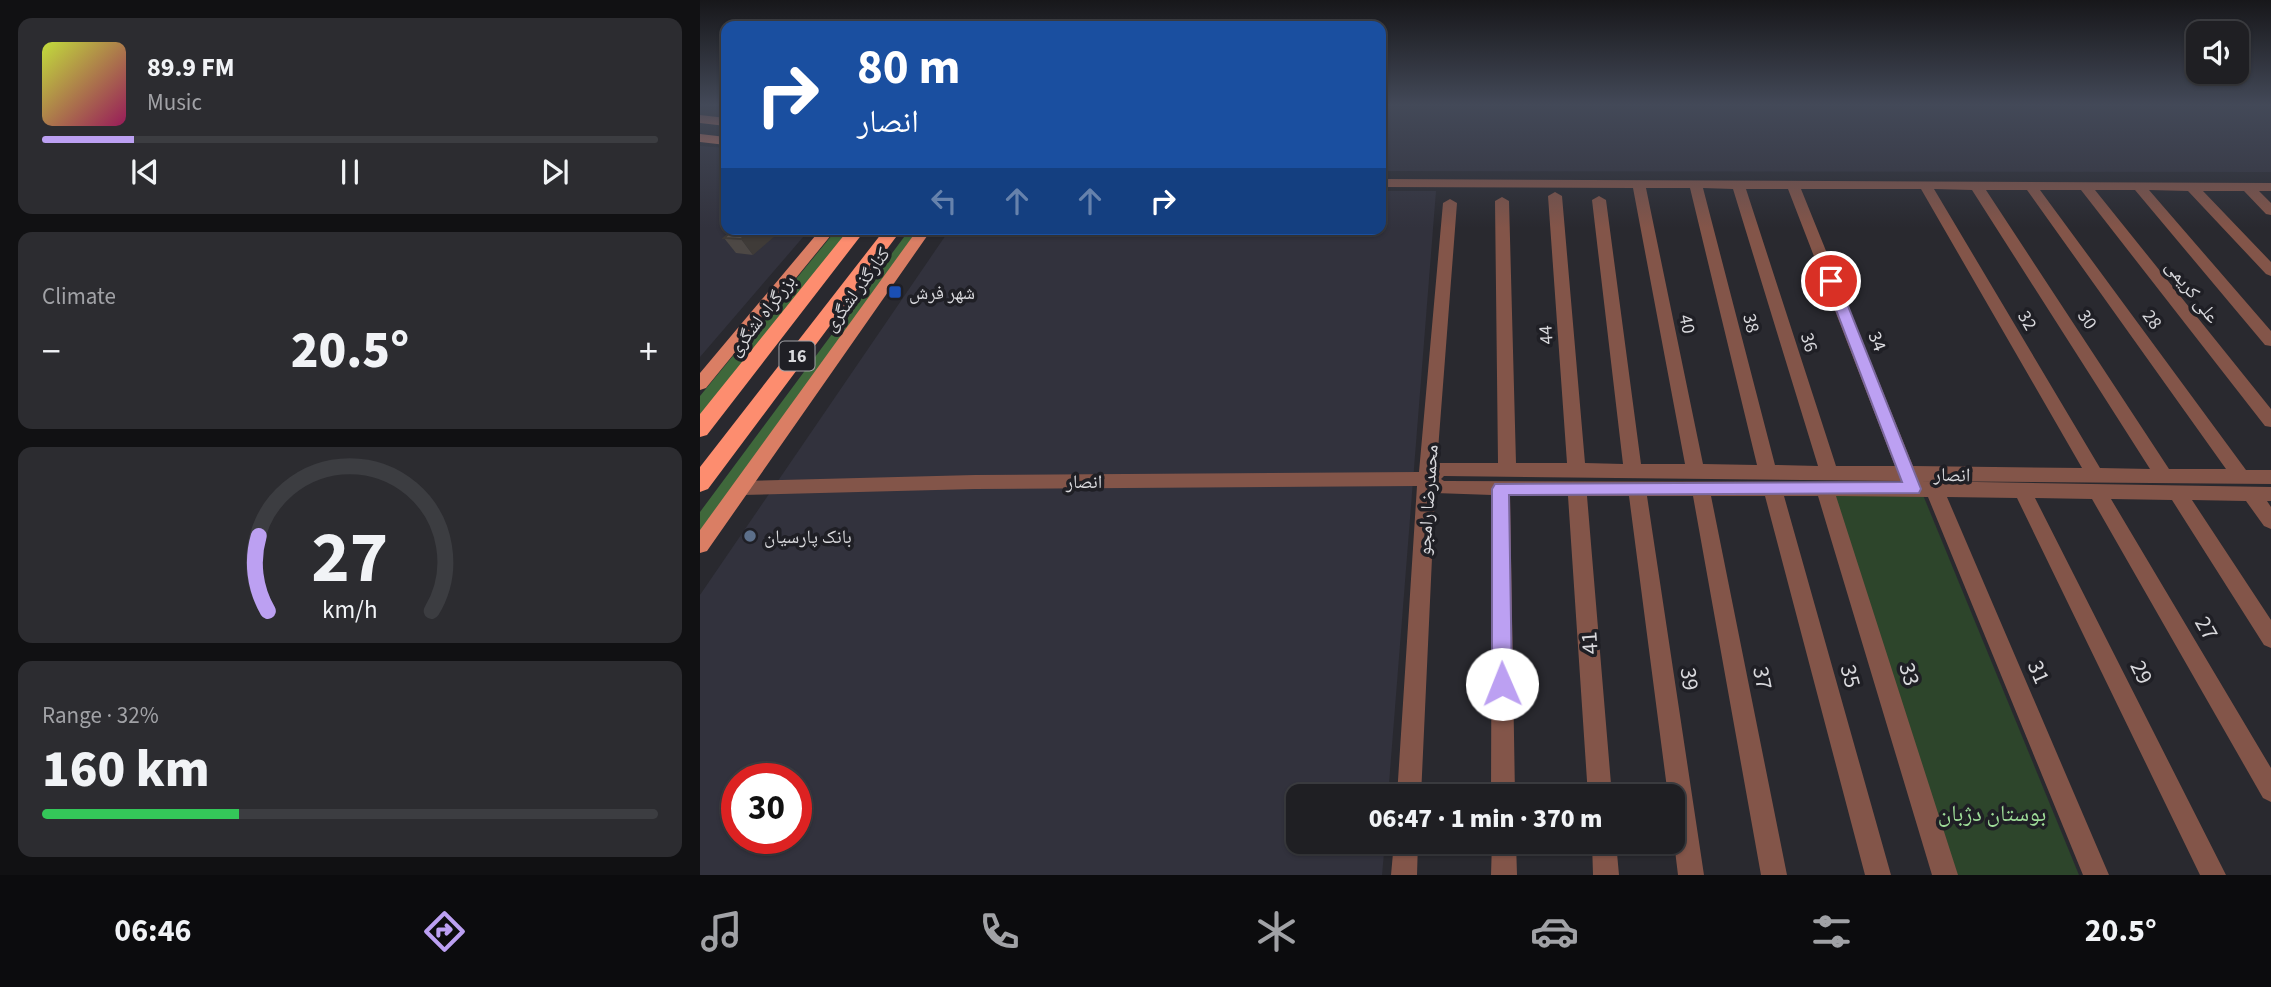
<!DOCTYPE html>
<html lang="en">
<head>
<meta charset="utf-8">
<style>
	body { margin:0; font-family:"Source Sans 3","Noto Naskh Arabic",sans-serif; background:#2c2c30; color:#f1f3f6; height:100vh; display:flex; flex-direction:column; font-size:26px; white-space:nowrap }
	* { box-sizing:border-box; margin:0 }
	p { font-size:23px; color:#a1a2a6 }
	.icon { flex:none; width:38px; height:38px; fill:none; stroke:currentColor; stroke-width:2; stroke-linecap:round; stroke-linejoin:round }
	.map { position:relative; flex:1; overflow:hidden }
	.details { display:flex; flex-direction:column; gap:18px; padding:18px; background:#111113; width:700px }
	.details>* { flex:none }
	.hud { position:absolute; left:21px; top:21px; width:665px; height:214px; border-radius:14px; box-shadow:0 2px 5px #0004,0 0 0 2px #3c3d41; background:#1a4fa0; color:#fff; overflow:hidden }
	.buttons { position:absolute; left:1486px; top:21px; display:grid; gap:14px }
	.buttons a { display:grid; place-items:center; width:63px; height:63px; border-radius:14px; background:#1f1f23; box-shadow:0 2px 5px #0004,0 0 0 2px #3c3d41; font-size:35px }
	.speed { position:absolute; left:21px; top:763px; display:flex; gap:14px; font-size:35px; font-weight:700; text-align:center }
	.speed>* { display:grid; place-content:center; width:91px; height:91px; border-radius:50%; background:#1f1f23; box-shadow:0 2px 5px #0004,0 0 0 2px #3c3d41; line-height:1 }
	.speed .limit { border:10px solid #d22; background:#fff; color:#111 }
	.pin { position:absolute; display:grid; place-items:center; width:60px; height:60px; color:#fff; margin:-30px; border:4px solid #fff; border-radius:50%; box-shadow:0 2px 7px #0007 }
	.me { position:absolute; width:77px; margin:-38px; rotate:359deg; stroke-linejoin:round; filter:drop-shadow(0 0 5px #0008) }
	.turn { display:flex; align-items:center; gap:24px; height:147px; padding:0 21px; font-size:32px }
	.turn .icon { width:91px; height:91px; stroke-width:2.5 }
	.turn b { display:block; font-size:49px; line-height:60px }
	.lanes { display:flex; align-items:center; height:66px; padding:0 21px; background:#0003; justify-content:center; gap:35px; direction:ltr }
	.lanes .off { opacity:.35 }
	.big { font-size:52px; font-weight:800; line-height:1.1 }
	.details .widget { flex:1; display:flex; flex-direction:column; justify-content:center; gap:10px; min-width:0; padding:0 24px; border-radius:14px; background:#2c2c30 }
	.details .dial { align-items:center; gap:0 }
	.dial svg { height:182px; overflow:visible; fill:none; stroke:#3c3d41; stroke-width:7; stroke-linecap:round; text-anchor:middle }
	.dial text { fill:#f1f3f6; stroke:none }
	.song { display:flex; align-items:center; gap:21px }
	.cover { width:84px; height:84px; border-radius:10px; background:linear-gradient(135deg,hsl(70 70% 55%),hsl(330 70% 35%)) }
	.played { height:7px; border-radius:4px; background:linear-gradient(90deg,#bca0f2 15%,#3c3d41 15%) }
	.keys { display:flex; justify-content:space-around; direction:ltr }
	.heat { display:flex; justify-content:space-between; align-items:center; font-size:38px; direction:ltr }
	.charge { height:10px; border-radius:5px; background:linear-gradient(90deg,#34c759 32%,#3c3d41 0) }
	.trip { position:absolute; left:586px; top:784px; width:399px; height:70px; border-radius:14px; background:#1f1f23; box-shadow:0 2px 5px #0004,0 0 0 2px #3c3d41; font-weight:800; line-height:70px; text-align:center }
	.tabs { display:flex; height:112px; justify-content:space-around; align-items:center; background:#0c0c0e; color:#a1a2a6 }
	.tabs .icon { width:49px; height:49px }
	.tabs .active { color:#bca0f2 }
	.tabs b { font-size:32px; color:#f1f3f6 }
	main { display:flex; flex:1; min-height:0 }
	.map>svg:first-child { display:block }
</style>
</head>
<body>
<main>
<section class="details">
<div class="widget">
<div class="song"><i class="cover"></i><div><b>89.9 FM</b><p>Music</p></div></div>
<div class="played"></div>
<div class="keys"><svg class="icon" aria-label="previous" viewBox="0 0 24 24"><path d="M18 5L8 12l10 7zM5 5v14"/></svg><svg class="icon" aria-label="pause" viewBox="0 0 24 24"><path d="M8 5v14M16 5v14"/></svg><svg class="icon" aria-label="next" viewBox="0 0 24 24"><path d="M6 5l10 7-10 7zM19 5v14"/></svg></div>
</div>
<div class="widget"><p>Climate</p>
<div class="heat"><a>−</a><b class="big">20.5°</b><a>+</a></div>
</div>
<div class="widget dial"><svg viewBox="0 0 100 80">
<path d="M14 69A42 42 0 1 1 86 69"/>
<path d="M14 69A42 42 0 0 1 10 36" stroke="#bca0f2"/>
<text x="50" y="56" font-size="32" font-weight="700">27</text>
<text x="50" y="72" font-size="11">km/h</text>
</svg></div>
<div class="widget"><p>Range · 32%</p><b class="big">160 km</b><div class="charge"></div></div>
</section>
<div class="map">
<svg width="1571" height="875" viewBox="0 0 1571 875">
	<rect width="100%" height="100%" fill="#29292f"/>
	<path fill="#32323d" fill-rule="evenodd" d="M 681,106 L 1571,106 L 1571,172 L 681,171 Z
		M 0,146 L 26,148 L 26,229 L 110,229 L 0,357 Z
		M 681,191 L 736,191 L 688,796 L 598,796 L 598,842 L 685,842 L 682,875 L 0,875 L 0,595 L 250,229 L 681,229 ZM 37,779 L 96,779 L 96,838 L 37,838 Z"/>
	<path fill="#2d452b" d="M 1132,495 L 1223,495 L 1379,875 L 1251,875 Z"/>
	<path fill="#3f683b" d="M 137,229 L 151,229 L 0,417 L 0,396 Z
		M 210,229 L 219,229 L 0,533 L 0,512 Z"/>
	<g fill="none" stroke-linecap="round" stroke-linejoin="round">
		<path fill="#835549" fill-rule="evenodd" d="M 681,179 L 1571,183 L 1571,191 L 1559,191 L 1571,203 L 1571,215 L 1566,214 L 1544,191 L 1503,191 L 1571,262 L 1571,276 L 1566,274 L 1488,191 L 1449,190 L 1571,331 L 1571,346 L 1565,345 L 1435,190 L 1395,190 L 1571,409 L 1571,427 L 1565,426 L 1381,190 L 1340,190 L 1546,470 L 1571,470 L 1571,484 L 1219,481 L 1571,487 L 1571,501 L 1567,501 L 1571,507 L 1571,529 L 1564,526 L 1546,501 L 1492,500 L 1571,620 L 1571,648 L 1564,645 L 1472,500 L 1411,499 L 1571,768 L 1571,802 L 1563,798 L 1392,499 L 1335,498 L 1526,875 L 1500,875 L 1317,498 L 1247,497 L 1409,875 L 1383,875 L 1228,497 L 1136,496 L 1258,875 L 1232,875 L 1118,496 L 1084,496 L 1191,875 L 1165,875 L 1065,496 L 1011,496 L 1087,875 L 1061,875 L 993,496 L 947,496 L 1004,875 L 978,875 L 973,834 L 973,796 L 968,796 L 929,496 L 887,496 L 912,796 L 888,796 L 868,496 L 810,495 L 815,796 L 791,796 L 792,495 L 735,493 L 721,796 L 697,796 L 717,486 L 275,489 L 41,495 L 34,493 L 32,488 L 34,483 L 41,481 L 275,475 L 719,472 L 743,203 L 750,199 L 757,203 L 737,463 L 798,463 L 795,201 L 802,197 L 809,201 L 816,463 L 867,463 L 848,196 L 855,192 L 862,196 L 885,463 L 923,464 L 892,200 L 899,196 L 906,200 L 941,464 L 985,464 L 933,188 L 681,187 ZM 946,188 L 990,188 L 1057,465 L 1003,464 ZM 1003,188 L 1033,189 L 1118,466 L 1075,465 ZM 1046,189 L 1088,189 L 1195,466 L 1136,466 ZM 1101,189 L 1221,189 L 1382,468 L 1213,466 ZM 1234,189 L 1272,190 L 1450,469 L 1400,468 ZM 1286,190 L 1327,190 L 1526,469 L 1469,469 ZM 744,476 L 1201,481 L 1201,482 L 744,481 L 741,479 Z
			M 694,842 L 718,842 L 717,875 L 691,875 Z
			M 792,842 L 816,842 L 817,875 L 791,875 Z
			M 892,842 L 916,842 L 919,875 L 893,875 Z"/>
		<path fill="#da7e64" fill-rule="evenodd" d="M 0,115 L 26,118 L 26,126 L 0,123 Z
			M 0,134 L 26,137 L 26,145 L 0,142 Z
			M 121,229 L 136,229 L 6,388 L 0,390 L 0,373 Z
			M 218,229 L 232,229 L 7,551 L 0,553 L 0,530 Z"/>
		<path fill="#fd8d6f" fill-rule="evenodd" d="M 149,229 L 166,229 L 7,435 L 0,437 L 0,414 Z
			M 185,229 L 202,229 L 8,489 L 0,492 L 0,467 Z"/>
	</g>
	<path fill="#4d4845" d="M 34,229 L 53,255 L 36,253 L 24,238 Z"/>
	<path fill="#3f3b38" d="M 53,229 L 83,229 L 53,255 L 41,239 Z"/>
	<path fill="#5a5450" stroke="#3f3b38" stroke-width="2" d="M 34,229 L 53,229 L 41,239 L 24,238 Z"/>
	<linearGradient id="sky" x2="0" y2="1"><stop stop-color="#17171a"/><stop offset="0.46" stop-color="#434958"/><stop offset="1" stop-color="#434958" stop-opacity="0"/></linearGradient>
	<rect width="1571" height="228" fill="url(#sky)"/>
	<path fill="#bca0f2" stroke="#7a689d" stroke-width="2" d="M 1131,277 L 1138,281 L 1221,489 L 1219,493 L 809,495 L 812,684 L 809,691 L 802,694 L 795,691 L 792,684 L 792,489 L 795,484 L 1202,482 L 1125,281 Z"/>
	<rect fill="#1a4fb4" stroke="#1f1f25" stroke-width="2.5" x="188" y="285" width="14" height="14" rx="3.5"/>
	<circle fill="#5c6f8a" stroke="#1f1f25" stroke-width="2.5" cx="50" cy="536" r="7"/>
	<g text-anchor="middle" stroke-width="7" stroke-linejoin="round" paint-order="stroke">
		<rect fill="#1f1f25" stroke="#a1a1a6" stroke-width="2" x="79.5" y="341.5" width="35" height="29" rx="5"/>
		<g font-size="18" font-weight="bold" fill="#d9d9dd">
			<text x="97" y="362">16</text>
		</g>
		<g font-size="19" fill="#d9d9dd" stroke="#1f1f25">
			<text transform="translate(156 289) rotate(-54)" y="7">کنارگذر لشگری</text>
			<text transform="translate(1493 291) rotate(52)" y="7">علی کریمی</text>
			<text transform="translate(61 315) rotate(-52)" y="7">بزرگراه لشگری</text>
			<text transform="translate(1388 319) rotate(57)" y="7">30</text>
			<text transform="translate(1453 319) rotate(54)" y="7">28</text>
			<text transform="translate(1328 320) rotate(60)" y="7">32</text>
			<text transform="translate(1052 323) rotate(76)" y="7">38</text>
			<text transform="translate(988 324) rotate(79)" y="7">40</text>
			<text transform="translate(845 335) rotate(-94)" y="7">44</text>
			<text transform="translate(1178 341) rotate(68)" y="7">34</text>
			<text transform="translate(1110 342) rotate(72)" y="7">36</text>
			<text transform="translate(1252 474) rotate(1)" y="7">انصار</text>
			<text x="384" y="488">انصار</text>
			<text transform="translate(727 500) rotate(-86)" y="7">محمدرضا رامجو</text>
		</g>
		<g font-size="19" fill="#d9d9dd" stroke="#1f1f25" text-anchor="start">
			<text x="209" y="299">شهر فرش</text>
			<text x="64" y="543">بانک پارسیان</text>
		</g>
		<g font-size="23" fill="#d9d9dd" stroke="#1f1f25">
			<text transform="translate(1507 628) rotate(60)" y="8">27</text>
			<text transform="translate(889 643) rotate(-94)" y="8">41</text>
			<text transform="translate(1339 672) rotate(67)" y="8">31</text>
			<text transform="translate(1442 672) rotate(64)" y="8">29</text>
			<text transform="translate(1210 674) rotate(73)" y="8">33</text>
			<text transform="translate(1151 676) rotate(75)" y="8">35</text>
			<text transform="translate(1063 678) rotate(79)" y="8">37</text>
			<text transform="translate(990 679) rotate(82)" y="8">39</text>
		</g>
		<g font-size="23" fill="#9edc98" stroke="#1f1f25">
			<text x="1292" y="821">بوستان دژبان</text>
		</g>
	</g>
</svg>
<div class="buttons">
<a><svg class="icon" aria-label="sound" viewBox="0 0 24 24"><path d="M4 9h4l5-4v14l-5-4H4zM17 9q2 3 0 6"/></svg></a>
</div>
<div class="speed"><div class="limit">30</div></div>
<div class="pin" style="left:1131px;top:281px;background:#d93025"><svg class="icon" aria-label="arrive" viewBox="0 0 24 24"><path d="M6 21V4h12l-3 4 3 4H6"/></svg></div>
<svg class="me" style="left:802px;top:684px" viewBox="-20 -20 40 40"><circle r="19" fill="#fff"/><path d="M0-13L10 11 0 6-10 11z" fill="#bca0f2"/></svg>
<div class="trip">06:47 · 1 min · 370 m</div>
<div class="hud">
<div class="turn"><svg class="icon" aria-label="right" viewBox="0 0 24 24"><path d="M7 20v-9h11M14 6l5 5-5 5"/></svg><div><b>80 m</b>انصار</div></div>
<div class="lanes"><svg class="icon off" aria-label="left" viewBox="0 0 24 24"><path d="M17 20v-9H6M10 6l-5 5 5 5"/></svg><svg class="icon off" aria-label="ahead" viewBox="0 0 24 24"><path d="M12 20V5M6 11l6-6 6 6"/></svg><svg class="icon off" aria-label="ahead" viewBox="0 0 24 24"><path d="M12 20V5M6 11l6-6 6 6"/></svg><svg class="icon" aria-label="right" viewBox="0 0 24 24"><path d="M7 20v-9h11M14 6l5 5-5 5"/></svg></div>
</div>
</div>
</main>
<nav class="tabs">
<b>06:46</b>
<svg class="icon active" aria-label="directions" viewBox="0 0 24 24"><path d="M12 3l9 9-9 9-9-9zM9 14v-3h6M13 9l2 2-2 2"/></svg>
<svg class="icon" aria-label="music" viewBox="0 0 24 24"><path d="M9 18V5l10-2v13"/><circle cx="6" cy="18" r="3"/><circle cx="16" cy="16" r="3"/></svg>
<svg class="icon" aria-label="phone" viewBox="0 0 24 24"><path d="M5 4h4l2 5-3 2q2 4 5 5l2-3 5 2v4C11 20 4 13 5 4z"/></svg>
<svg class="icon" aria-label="climate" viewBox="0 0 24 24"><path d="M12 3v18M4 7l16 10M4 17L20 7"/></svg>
<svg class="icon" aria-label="car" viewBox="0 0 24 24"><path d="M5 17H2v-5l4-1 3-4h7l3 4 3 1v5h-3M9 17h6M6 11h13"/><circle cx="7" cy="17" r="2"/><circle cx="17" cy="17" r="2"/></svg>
<svg class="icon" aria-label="filters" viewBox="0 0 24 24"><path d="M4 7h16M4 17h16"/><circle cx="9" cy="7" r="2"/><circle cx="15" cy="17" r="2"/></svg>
<b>20.5°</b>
</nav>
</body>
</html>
